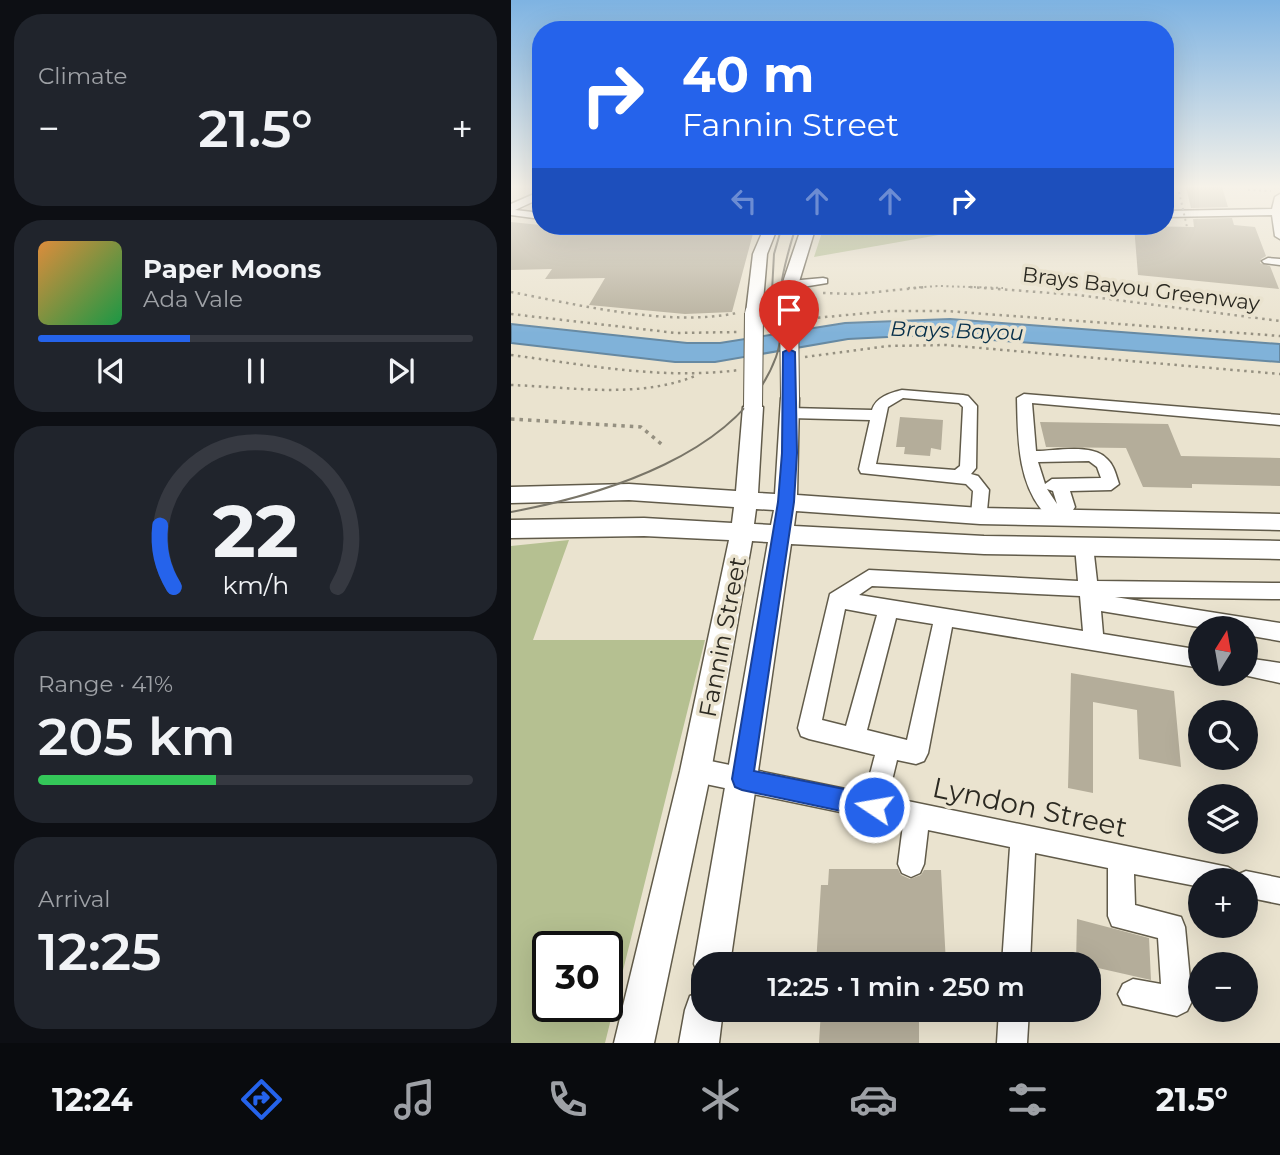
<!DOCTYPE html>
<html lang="en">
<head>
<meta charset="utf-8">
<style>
	body { margin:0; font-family:Montserrat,sans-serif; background:#20242c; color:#f1f3f6; height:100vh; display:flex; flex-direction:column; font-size:26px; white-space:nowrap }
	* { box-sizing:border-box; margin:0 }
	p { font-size:23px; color:#9ea1a6 }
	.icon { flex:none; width:38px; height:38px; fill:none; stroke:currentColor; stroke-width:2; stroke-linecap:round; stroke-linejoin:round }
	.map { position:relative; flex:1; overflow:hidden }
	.drawer { display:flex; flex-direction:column; gap:14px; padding:14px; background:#0d0f14; width:511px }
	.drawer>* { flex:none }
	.hud { position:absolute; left:21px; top:21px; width:642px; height:214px; border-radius:28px; box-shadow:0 7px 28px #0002; background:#2563eb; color:#fff; overflow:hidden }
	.needle { width:46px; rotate:11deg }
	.fabs { position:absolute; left:677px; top:616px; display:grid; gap:14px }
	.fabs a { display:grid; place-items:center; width:70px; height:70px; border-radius:50%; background:#171b24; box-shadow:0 7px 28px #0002; font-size:35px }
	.speed { position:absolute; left:21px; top:931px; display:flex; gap:14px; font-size:35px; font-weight:700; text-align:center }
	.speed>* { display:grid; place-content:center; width:91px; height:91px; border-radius:50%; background:#171b24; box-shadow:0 7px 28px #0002; line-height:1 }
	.speed .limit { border:4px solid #111; border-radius:10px; background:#fff; color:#111 }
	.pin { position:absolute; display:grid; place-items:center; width:60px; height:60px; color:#fff; margin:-72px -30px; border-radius:50% 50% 50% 0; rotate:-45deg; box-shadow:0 0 7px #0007 }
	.pin .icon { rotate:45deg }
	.me { position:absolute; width:77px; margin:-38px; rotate:282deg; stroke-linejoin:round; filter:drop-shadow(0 0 5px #0008) }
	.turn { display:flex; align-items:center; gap:24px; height:147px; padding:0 35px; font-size:32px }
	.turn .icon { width:91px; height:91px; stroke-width:2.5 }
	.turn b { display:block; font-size:49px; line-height:60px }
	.lanes { display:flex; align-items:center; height:66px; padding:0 35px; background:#0003; justify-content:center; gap:35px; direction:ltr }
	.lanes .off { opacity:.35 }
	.big { font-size:52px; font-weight:600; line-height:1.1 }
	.drawer .widget { flex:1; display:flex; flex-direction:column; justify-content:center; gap:10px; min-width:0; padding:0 24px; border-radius:28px; background:#20242c }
	.drawer .dial { align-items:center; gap:0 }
	.dial svg { height:182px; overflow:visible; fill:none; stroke:#363941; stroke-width:7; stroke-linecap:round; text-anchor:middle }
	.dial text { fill:#f1f3f6; stroke:none }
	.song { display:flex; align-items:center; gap:21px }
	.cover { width:84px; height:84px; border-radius:10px; background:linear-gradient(135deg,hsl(30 70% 55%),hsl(140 70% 35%)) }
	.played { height:7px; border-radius:4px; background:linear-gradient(90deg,#2563eb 35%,#363941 35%) }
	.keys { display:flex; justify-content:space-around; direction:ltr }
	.heat { display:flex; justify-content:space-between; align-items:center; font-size:38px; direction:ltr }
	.charge { height:10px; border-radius:5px; background:linear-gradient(90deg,#34c759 41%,#363941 0) }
	.trip { position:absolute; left:180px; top:952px; width:410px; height:70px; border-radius:28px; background:#171b24; box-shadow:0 7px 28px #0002; font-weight:600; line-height:70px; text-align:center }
	.tabs { display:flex; height:112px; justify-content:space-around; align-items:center; background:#090b0e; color:#9ea1a6 }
	.tabs .icon { width:49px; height:49px }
	.tabs .on { color:#2563eb }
	.tabs b { font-size:32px; color:#f1f3f6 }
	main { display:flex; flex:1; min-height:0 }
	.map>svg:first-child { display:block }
</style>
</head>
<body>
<main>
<section class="drawer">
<div class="widget"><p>Climate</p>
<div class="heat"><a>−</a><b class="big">21.5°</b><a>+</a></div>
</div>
<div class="widget">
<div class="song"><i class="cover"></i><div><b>Paper Moons</b><p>Ada Vale</p></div></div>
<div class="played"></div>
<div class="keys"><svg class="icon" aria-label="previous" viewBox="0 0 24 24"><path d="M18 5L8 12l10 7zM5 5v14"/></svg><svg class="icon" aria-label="pause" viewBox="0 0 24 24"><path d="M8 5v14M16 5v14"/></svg><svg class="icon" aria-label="next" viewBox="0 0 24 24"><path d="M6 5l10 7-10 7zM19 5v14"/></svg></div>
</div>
<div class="widget dial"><svg viewBox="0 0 100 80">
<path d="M14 69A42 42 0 1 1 86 69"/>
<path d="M14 69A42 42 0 0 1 8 42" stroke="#2563eb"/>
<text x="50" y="56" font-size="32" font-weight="700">22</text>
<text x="50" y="72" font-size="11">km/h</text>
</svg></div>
<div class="widget"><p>Range · 41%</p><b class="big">205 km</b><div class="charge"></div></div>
<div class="widget"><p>Arrival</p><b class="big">12:25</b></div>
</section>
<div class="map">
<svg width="769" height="1043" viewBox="0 0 769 1043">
	<rect width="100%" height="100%" fill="#eae3cf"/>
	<path fill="#b5c091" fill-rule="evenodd" d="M 313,226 L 479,226 L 303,257 Z
		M 58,540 L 22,640 L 194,640 L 94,1043 L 0,1043 L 0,546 ZM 37,947 L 96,947 L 96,1006 L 37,1006 Z"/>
	<path fill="#80b2d9" stroke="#6689a2" stroke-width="2" d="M 439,319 L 769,344 L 769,362 L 417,335 L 337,339 L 204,362 L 164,362 L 0,343 L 0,324 L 176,343 L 209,343 L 334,323 Z"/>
	<path fill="#b4ad9a" d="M 675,187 L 711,187 L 717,207 L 680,208 Z
		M 721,218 L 723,225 L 744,227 L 755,256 L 750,259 L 749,263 L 759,266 L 768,289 L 627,275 L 623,226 L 683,227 L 682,219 Z
		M 0,222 L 59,228 L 128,227 L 134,233 L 142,227 L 244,226 L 221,312 L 174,314 L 78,305 L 94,278 L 34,279 L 41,269 L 0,270 Z
		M 389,417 L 432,420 L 430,450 L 420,448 L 419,456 L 393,454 L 394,447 L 385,447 Z
		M 529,422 L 657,424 L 670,456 L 769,458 L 769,486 L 681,484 L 681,488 L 632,487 L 615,448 L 535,447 Z
		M 560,673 L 663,691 L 670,767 L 628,759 L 626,710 L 582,702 L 582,793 L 557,788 Z
		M 318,869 L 387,869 L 390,875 L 399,879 L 410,875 L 413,870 L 430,870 L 435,964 L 305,964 L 310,885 L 317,885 Z
		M 566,919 L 638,938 L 640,980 L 565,963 Z
		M 310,1010 L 408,1010 L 408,1043 L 308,1043 Z"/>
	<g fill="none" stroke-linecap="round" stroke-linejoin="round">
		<defs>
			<path id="minor" d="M 30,191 L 30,198 L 4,210 L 30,213 L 30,219 L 0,215 L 0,204 Z
				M 769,194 L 769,239 L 764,236 L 761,215 L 654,217 L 654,211 L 761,209 L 764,197 Z
				M 130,226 L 140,226 L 134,230 Z
				M 598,226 L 609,226 L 610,228 L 605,231 Z
				M 757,258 L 769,259 L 769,265 L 753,263 L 751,261 Z
				M 312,278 L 316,279 L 316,283 L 279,289 L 273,285 L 279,281 Z
				M 391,390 L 452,395 L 457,396 L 466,406 L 465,468 L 460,474 L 467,476 L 478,490 L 475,521 L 463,521 L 460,516 L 462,491 L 455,484 L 350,473 L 348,469 L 359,420 L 279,418 L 272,413 L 279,408 L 361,410 C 365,397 379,393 391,390 ZM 392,398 L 448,403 L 452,407 L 449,466 L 444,470 L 365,464 L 377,407 Z
				M 513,394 L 769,415 L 769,425 L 521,403 L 525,451 C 544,451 582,443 596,459 C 603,465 605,475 608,484 L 600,490 L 559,491 L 564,507 L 554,522 C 545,524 542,521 535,515 C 506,484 507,437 506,398 ZM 578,461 L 586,467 L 590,478 L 541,479 L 534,484 L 527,462 ZM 536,489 L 542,491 L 546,504 Z
				M 573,539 L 579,541 L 582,546 L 586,581 L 769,583 L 769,599 L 604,597 L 769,623 L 769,641 L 735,635 L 735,628 L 694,628 L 590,611 L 592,634 L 690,650 L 690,668 L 441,627 L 417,753 L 413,761 L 405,764 L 386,760 L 377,797 L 717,867 L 728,874 L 735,871 L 769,878 L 769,904 L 735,897 L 735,880 L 690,880 L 690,887 L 623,874 L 624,905 L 670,917 L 674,927 L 681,1001 L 676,1011 L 666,1016 L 612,1004 L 607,994 L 612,984 L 622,979 L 650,984 L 647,938 L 601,926 L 597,916 L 597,868 L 524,853 L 519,964 L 491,964 L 499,847 L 417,830 L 413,864 L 409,873 L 400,877 L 391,873 L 387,864 L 392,825 L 185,782 L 177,778 L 173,770 L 177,762 L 185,758 L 354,793 L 364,755 L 298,739 L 290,736 L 287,728 L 319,594 L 358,570 L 567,581 L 564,546 L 567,541 ZM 361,586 L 569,596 L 572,631 L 348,595 ZM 334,609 L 366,615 L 335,726 L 311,720 ZM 385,618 L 422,624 L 396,740 L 356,730 Z
				M 735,658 L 769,663 L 769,683 L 728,674 L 735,674 Z
				M 488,1010 L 518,1010 L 516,1043 L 486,1043 Z"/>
			<path id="major" d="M 254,226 L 267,226 L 256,254 L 251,313 L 243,318 L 235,313 L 242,254 Z
				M 291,226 L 305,226 L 287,285 L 286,307 L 278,312 L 270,307 L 271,285 Z
				M 279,392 L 288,398 L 286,495 L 469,508 L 769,514 L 769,530 L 469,524 L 285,511 L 283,526 L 473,536 L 769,541 L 769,559 L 473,554 L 280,544 L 219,964 L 192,964 L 192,979 L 188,977 L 183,964 L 257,542 L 241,541 L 200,771 L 143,1043 L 103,1043 L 169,771 L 218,540 L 133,536 L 0,538 L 0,520 L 133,518 L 221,523 L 223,507 L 118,500 L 0,503 L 0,487 L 118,484 L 225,491 L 232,407 L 242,401 L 252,407 L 247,493 L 264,494 L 270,398 ZM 245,509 L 263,510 L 260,525 L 243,524 Z
				M 192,991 L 192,1010 L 212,1010 L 208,1043 L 168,1043 L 174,1010 L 179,996 Z"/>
		</defs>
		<use href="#minor" stroke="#615b4a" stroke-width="3"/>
		<use href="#major" stroke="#615b4a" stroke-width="3"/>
		<path stroke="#959081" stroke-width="2" stroke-dasharray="2 3.5" stroke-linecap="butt" d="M 737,190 L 760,191
			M 397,288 L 428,286 L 492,288"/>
		<path stroke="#959081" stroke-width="2.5" stroke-dasharray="2.5 4.5" stroke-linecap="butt" d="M 459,287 L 567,295 L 769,321
			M 0,292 C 68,305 158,327 226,313
			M 312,293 L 345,294 L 415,287
			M 0,314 L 165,333 L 228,332
			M 293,319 L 379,311 L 435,311 L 769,336
			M 0,355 C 76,365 151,380 228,370
			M 294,357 L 377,346 L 435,345 L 769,374
			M 0,385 C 60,387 127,399 184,376"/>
		<path stroke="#959081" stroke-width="3.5" stroke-dasharray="3.5 5" stroke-linecap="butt" d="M 0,419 L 130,427 L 154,447"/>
		<use href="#minor" fill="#fff" fill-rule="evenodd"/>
		<use href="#major" fill="#fff" fill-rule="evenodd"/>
		<path stroke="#797568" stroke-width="2" d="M 261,291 L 263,254 L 271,226
			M 0,512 C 91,495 230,454 265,357 C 273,335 268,311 270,288 C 272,267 279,246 285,226"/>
		<defs>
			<path id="major-bridge" d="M 278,307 L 279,398
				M 242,407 L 243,313"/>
		</defs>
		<use href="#major-bridge" stroke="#615b4a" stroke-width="20" stroke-linecap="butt"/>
		<path stroke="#959081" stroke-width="2" stroke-dasharray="2 3.5" stroke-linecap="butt" d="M 668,192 L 676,227"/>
		<use href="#major-bridge" stroke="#fff" stroke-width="18"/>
	</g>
	<linearGradient id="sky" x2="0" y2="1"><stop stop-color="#7eb3e2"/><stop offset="0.56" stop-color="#f6f2e9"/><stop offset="1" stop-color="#f6f2e9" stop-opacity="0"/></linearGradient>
	<rect width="769" height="333" fill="url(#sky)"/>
	<path fill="#2563eb" stroke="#184099" stroke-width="2" d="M 278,349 L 284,352 L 286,453 L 283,502 L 243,771 L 363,795 L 371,799 L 375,807 L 371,814 L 363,818 L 231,790 L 224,787 L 221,779 L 267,502 L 271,453 L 272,352 Z"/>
	<g text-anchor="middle" stroke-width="7" stroke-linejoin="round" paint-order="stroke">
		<g font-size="21" fill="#2b2921" stroke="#eae3cf">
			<text transform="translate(630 289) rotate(7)" y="7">Brays Bayou Greenway</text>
		</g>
		<g font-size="21" font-style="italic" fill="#062f49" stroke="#eae3cf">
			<text transform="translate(446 331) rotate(2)" y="7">Brays Bayou</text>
		</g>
		<g font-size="24" fill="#2b2921" stroke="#eae3cf">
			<text transform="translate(212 637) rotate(-79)" y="8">Fannin Street</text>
		</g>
		<g font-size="28" fill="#2b2921" stroke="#eae3cf">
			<text transform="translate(519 807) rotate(12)" y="10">Lyndon Street</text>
		</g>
	</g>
</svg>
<div class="fabs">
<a><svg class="needle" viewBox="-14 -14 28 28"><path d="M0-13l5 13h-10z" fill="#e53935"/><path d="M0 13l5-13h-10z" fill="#9ea1a6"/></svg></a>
<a><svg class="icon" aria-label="search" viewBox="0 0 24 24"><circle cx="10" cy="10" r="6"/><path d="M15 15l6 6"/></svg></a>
<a><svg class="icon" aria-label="layers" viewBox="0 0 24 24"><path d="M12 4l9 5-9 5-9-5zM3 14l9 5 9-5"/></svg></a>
<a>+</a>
<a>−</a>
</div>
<div class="speed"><div class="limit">30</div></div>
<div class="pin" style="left:278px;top:352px;background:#d93025"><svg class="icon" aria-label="arrive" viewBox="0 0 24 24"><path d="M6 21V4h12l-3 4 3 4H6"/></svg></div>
<svg class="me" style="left:363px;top:807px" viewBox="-20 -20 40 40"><circle r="17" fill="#2563eb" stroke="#fff" stroke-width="3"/><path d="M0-11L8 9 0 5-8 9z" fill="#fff"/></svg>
<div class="trip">12:25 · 1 min · 250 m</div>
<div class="hud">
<div class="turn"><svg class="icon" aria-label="right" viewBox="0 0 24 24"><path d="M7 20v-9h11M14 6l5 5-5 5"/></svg><div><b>40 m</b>Fannin Street</div></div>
<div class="lanes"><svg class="icon off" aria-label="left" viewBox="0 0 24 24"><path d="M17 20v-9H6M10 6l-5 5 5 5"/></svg><svg class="icon off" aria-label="ahead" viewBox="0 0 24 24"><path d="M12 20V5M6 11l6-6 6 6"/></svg><svg class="icon off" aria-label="ahead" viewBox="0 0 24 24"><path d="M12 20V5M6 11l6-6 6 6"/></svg><svg class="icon" aria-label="right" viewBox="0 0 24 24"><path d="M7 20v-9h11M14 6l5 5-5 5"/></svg></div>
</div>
</div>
</main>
<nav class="tabs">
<b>12:24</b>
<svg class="icon on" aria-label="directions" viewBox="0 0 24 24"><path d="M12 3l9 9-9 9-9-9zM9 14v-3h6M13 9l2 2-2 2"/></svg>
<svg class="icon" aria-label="music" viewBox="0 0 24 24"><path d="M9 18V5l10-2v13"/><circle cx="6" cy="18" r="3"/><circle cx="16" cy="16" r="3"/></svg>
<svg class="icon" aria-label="phone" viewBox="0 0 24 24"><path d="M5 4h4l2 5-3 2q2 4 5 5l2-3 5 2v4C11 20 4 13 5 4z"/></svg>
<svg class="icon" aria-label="climate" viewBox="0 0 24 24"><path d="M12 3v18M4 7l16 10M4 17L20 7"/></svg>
<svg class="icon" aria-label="car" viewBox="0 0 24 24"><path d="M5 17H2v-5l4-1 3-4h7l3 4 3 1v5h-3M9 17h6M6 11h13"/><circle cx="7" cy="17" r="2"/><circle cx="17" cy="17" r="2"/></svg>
<svg class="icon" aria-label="filters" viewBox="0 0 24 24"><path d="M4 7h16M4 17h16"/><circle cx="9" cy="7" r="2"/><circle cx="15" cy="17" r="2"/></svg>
<b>21.5°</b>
</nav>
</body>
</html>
